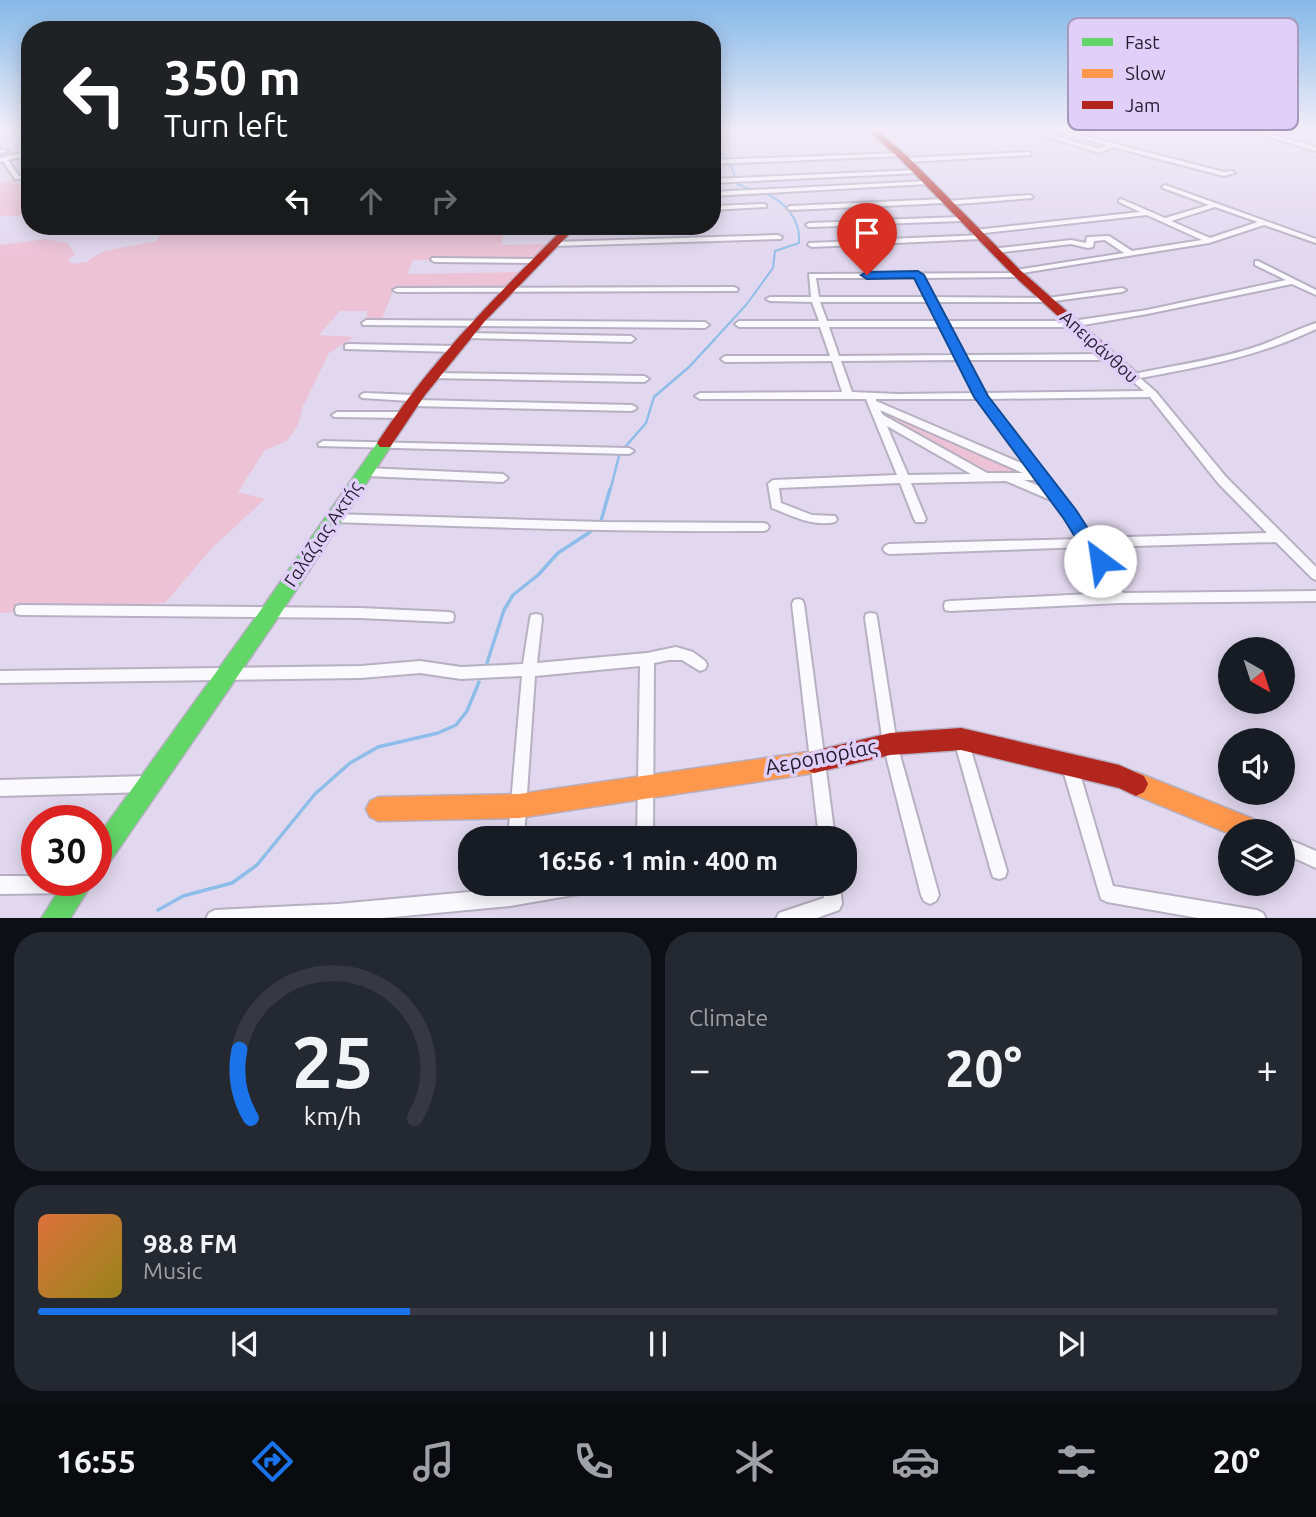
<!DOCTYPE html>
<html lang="en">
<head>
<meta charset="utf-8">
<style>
	body { margin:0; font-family:Ubuntu,sans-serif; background:#242831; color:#f1f3f6; height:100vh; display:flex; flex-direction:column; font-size:26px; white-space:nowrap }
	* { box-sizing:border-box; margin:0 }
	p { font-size:23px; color:#9ea1a6 }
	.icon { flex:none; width:38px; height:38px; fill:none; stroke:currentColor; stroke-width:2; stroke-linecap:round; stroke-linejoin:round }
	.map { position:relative; height:918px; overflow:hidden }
	.drawer { display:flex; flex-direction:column; gap:14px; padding:14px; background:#0d0f14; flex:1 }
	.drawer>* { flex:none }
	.hud { position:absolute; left:21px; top:21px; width:700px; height:214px; border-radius:28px; box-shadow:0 4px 18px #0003; background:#202124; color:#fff; overflow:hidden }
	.needle { width:46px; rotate:141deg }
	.controls { position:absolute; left:1218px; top:637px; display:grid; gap:14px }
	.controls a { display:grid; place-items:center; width:77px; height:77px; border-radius:50%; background:#171b24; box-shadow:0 4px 18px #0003; font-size:35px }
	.speed { position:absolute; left:21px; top:805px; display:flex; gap:14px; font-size:35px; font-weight:700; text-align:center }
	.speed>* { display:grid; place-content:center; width:91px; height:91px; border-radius:50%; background:#171b24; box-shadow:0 4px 18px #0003; line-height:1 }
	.speed .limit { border:10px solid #d22; background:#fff; color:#111 }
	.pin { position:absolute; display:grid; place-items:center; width:60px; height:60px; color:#fff; margin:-72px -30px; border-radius:50% 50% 50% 0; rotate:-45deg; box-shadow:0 0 7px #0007 }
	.pin .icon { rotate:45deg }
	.me { position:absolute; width:77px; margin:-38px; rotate:329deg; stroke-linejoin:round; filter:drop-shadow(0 0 5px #0008) }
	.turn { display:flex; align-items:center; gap:24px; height:147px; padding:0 28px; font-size:32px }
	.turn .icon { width:91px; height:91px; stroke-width:2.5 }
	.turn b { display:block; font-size:49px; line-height:60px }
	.lanes { display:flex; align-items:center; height:66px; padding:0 28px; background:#0003; justify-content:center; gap:35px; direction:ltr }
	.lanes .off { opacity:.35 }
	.big { font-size:52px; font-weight:700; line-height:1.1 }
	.drawer .card { flex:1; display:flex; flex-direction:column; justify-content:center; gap:10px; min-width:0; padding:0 24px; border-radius:28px; background:#242831 }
	.drawer .dial { align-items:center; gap:0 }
	.dial svg { height:182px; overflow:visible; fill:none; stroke:#363941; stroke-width:7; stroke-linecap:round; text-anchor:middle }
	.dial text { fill:#f1f3f6; stroke:none }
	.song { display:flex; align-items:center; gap:21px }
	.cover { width:84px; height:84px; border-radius:10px; background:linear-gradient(135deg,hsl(20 70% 55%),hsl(50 70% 35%)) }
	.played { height:7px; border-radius:4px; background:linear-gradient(90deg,#1a73e8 30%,#363941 30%) }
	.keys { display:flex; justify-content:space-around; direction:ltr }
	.heat { display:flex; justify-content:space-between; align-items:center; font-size:38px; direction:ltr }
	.drawer .tiles { flex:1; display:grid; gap:14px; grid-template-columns:1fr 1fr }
	.card:last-child { grid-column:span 2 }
	.trip { position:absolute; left:458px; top:826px; width:399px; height:70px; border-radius:28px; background:#171b24; box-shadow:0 4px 18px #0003; font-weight:700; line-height:70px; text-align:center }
	.tab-bar { display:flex; height:112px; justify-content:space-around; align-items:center; background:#090b0e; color:#9ea1a6 }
	.tab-bar .icon { width:49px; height:49px }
	.tab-bar .current { color:#1a73e8 }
	.tab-bar b { font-size:32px; color:#f1f3f6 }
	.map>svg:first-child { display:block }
</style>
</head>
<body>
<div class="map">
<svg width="1316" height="919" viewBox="0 0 1316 919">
	<rect width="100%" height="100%" fill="#e1d8ef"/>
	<path fill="#edc2d5" d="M 14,180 L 30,196 L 30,216 L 0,216 L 0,183 Z
		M 103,226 L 442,226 L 439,235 L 503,233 L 502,245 L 547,244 L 535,257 L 413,260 L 407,274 L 522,272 L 506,286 L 394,288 L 382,319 L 367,319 L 367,311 L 340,311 L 319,335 L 354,337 L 329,353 L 303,406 L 297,427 L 287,441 L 265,450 L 238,492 L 265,499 L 212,548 L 165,603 L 0,613 L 0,245 L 45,239 L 67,243 L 75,254 L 68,260 L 72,264 L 86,262 L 104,251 L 157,241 L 162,231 L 102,232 L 99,230 Z
		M 879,408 L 1030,474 L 988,475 L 882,416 Z"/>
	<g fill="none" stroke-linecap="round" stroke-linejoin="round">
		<path stroke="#8fbdea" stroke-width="2" d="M 712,141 L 732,168 L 737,184 L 753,190
			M 713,341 L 746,305 L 773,268 L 775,251 L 799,243 C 801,219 784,201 763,192"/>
		<path stroke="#8fbdea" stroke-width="2.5" d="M 626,446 L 646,423 L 654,397 L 689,367 L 714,340
			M 610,491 L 619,456"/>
		<path stroke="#8fbdea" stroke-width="3.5" d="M 601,521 L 610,489
			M 487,663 L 504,610 L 513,595 L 538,575 L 558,553 L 590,532
			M 158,910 L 183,896 L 232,883 L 257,865 L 315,794 L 350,763 L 378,747 L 438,733 L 456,725 L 467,711 L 479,682"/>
		<defs>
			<path id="street" d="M 1024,129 L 1031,129 L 1099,149 L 1107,145 L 1049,129 L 1057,129 L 1224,172 L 1232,171 L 1235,173 L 1224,176 L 1113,147 L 1099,153 Z
				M 1244,129 L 1251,129 L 1316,147 L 1316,151 Z
				M 0,149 L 8,151 L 0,153 Z
				M 30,151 L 30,155 L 8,160 L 19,176 L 30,175 L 30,179 L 15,179 L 3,161 L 0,162 L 0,158 Z
				M 1028,152 L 1031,154 L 1030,155 L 906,162 L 903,160 L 906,158 Z
				M 900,153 L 902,154 L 902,156 L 712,164 L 712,160 Z
				M 917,170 L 919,171 L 919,173 L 712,183 L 712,179 Z
				M 927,181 L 930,183 L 929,184 L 712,196 L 712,192 Z
				M 1165,185 L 1316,239 L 1316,243 L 1264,225 L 1209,243 L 1022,273 L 1023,275 L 1019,277 L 923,278 L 933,297 L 1047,298 L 1122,288 L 1126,290 L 1122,292 L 1047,302 L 936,302 L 946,321 L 1072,321 L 1147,310 L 1286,280 L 1255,265 L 1255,261 L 1258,261 L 1316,290 L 1316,295 L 1292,284 L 1147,314 L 1072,327 L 949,327 L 964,355 L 1109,354 L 1113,357 L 1109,360 L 967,360 L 984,393 L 1144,391 L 1130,379 L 1128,377 L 1130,375 C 1169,366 1210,361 1249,349 C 1272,342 1293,331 1316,323 L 1316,329 C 1260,356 1200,367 1140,378 L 1156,392 L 1226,477 L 1316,567 L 1316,580 L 1312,578 L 1276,542 L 1098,547 L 1123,593 L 1316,591 L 1316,601 L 1119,603 L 950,611 L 945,610 L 944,606 L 945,602 L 950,601 L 1110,593 L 1086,547 L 889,554 L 885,552 L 883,549 L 885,546 L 889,544 L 1080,539 L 1053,501 L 1006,481 L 911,483 L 926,519 L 924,522 L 916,522 L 914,519 L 900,483 L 779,488 L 781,503 L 812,515 L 835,516 L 837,519 L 835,522 C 812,527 793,516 772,508 L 768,484 L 773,480 L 897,475 L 866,399 L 700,399 L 695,396 L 700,393 L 842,392 L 832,361 L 725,362 L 721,359 L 725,356 L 830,356 L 820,327 L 739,327 L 735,324 L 739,321 L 819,321 L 812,302 L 770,301 L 766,299 L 770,297 L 811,297 L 809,274 L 1013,273 L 1013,270 L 1016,270 L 1124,253 L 1105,240 L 1094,241 L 1093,247 L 1088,248 L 1071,244 L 994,253 L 990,251 L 991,249 L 1071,240 L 1086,243 L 1087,237 L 1109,236 L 1132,251 L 1202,240 L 1147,215 L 975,234 L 971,232 L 975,230 L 1140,212 L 1119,202 L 1119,200 L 1121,199 L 1165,218 L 1209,205 L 1163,188 L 1162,187 ZM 1215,207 L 1258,222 L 1210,238 L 1171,221 ZM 816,278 L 916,278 L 925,297 L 819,297 ZM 820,302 L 928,302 L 938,321 L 827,321 ZM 829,327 L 940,327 L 955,355 L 839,356 ZM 958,360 L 974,393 L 899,394 L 852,392 L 841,361 ZM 1150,397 L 1218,483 L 1267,533 L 1093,538 L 987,399 ZM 876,399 L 978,399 L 1028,466 L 876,401 ZM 880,410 L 1023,473 L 987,473 L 883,415 ZM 887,426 L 971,474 L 908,475 ZM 1024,480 L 1038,480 L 1044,488 Z
				M 1030,195 L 1033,197 L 1032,198 L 946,205 L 943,203 L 864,207 L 874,220 L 962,217 L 965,219 L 962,221 L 877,224 L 888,239 L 983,235 L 983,239 L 980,239 L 812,247 L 808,245 L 809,243 L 881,240 L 870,225 L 809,227 L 806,225 L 809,223 L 867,221 L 857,207 L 790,210 L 787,208 L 790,206 L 944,199 L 947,201 Z
				M 764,204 L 766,205 L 766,207 L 712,210 L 712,206 Z
				M 611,226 L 679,226 L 676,228 L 569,231 L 566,229 L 569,227 Z
				M 778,235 L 782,237 L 781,239 L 553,246 L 549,244 L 553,242 Z
				M 432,258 L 536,259 L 540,261 L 536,263 L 435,262 L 431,260 Z
				M 734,287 L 738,289 L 737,291 L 397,292 L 393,290 L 397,288 Z
				M 366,320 L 705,322 L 709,325 L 705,328 L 363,325 L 362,323 Z
				M 467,333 L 631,336 L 635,339 L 631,342 L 464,338 L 464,334 Z
				M 348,344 L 456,346 L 460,349 L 456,352 L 345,349 L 345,345 Z
				M 433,373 L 644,376 L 649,379 L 644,382 L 430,378 L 428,376 L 430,374 Z
				M 365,393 L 415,395 L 420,398 L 418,400 L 632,405 L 637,408 L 632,411 L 412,406 L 407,403 L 409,401 L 362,398 L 360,396 L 362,394 Z
				M 337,412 L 404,412 L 409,415 L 404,418 L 334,417 L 332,415 Z
				M 323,441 L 629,448 L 634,451 L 629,454 L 319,446 L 318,444 Z
				M 366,468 L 503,474 L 508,478 L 503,482 L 366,476 L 361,472 Z
				M 332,514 L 602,522 L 763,523 L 767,524 L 769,527 L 767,530 L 763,531 C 619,532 476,527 332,522 L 328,521 L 326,518 L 328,515 Z
				M 798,599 L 802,600 L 804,604 L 835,838 L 819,838 L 792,604 L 794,600 Z
				M 21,605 L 360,608 L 448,612 L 453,613 L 454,617 L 453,621 L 448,622 L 360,618 L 21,615 L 16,614 L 15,610 L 16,606 Z
				M 871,613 L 876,614 L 877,618 L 897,744 L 939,895 L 936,901 L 930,904 L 924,901 L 921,895 L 883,744 L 865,618 L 866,614 Z
				M 536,614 L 541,615 L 542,619 L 537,663 L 647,653 L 676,647 L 693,652 L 705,661 L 707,665 L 705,669 L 700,671 L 682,660 L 669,660 L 654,663 L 653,838 L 637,838 L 640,666 L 535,676 L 524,838 L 508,838 L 522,676 L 461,679 L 420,673 L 361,678 L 0,683 L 0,671 L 361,666 L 420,661 L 461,667 L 523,664 L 530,619 L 531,615 Z
				M 961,733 L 966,735 L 968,740 L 1007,871 L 1005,877 L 999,879 L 993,877 L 991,871 L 954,740 L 956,735 Z
				M 1070,759 L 1075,762 L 1078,767 L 1113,886 L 1257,910 L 1263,913 L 1266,919 L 1204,919 L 1107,902 L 1101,899 L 1062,767 L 1065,762 Z
				M 148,776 L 153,779 L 156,784 L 153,789 L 148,792 L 0,796 L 0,780 Z
				M 1283,837 L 1316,851 L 1316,868 L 1283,853 Z
				M 0,876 L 37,876 L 37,880 L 81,880 L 83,884 L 80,890 L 74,893 L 0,894 Z
				M 503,884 L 519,884 L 519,887 L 537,884 L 594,884 L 591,890 L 585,893 L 510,906 L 372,919 L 206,919 L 209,913 L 215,910 L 338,904 L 502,889 Z
				M 824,884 L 840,884 L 842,904 L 839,910 L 814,919 L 776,919 L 779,913 L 824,898 Z"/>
			<path id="fast" d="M 385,438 L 393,443 L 277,619 L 105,869 L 96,872 L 96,839 L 263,607 L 380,439 Z
				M 65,880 L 94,880 L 70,919 L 41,919 Z"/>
			<path id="slow" d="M 814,751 L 822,754 L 825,762 L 822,770 L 814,773 L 519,818 L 378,821 L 370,817 L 366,809 L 370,801 L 378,797 L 519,794 Z
				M 1136,772 L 1261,822 L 1264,831 L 1230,831 L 1230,834 L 1128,792 L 1124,784 L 1128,776 Z"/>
			<path id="jam" d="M 867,129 L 875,129 L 909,158 L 1020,270 L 1138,374 L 1140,377 L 1138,380 L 1128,380 L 1012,274 L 903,162 Z
				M 566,226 L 577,226 L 485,321 L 425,395 L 390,447 L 380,447 L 377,443 C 430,361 498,294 566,226 Z
				M 961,728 L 1119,765 L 1144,776 L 1148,784 L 1144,792 L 1136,796 L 1119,788 L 961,750 L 890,755 L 814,773 L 806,770 L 803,762 L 806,754 L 814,751 L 890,733 Z"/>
		</defs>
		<use href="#street" stroke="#b7afc2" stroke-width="4"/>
		<use href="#fast" stroke="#b7afc2" stroke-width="3"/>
		<use href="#slow" stroke="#b7afc2" stroke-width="3"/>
		<use href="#jam" stroke="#b7afc2" stroke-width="3"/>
		<use href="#street" fill="#faf9fd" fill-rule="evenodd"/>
		<use href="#fast" fill="#63d668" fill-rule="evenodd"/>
		<use href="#slow" fill="#ff974d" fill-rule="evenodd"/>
		<use href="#jam" fill="#b3261e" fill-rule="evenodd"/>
	</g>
	<linearGradient id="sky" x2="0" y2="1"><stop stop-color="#84b8e9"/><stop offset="0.5" stop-color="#f2edf8"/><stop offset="1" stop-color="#f2edf8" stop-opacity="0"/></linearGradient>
	<rect width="1316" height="257" fill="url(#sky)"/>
	<path fill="#1a73e8" stroke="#114b97" stroke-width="2" d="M 918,271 L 924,275 L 988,396 L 1076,510 L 1109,561 L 1106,566 L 1100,569 L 1093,566 L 1064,519 L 974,397 L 914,278 L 867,279 L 861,275 L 867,272 Z"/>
	<g text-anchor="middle" stroke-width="7" stroke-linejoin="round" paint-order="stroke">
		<g font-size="18" fill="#261d30" stroke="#e0cff8">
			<text transform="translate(1099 347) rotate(42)" y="6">Απειράνθου</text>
			<text transform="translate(323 534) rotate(-56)" y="6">Γαλάζιας Ακτής</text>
		</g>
		<g font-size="21" fill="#261d30" stroke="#e0cff8">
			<text transform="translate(821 757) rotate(-11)" y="7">Αεροπορίας</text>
		</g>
	</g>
	<rect x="1068" y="18" width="230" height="112" rx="10" fill="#e0cff8" stroke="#a89abc" stroke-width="2"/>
	<rect x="1082" y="38" width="31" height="8" fill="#63d668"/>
	<rect x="1082" y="69" width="31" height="9" fill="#ff974d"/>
	<rect x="1082" y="101" width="31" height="8" fill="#b3261e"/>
	<g font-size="19" fill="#261d30">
		<text x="1125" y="49">Fast</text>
		<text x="1125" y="80">Slow</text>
		<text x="1125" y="112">Jam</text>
	</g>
</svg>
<div class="controls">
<a><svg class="needle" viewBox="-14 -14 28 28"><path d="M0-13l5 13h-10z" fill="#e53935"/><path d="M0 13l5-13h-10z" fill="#9ea1a6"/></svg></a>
<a><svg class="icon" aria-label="sound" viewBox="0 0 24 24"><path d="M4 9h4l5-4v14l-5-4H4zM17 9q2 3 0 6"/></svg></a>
<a><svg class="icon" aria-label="layers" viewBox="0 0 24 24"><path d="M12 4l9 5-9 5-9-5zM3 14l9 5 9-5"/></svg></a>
</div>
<div class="speed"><div class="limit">30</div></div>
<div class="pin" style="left:867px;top:275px;background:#d93025"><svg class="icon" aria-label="arrive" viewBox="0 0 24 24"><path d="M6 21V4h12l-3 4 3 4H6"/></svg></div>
<svg class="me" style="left:1100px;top:561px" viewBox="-20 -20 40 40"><circle r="19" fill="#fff"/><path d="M0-13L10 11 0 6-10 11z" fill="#1a73e8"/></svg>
<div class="trip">16:56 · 1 min · 400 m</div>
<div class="hud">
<div class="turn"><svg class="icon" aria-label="left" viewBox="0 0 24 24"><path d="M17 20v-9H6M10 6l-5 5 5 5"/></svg><div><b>350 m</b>Turn left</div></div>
<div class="lanes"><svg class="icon" aria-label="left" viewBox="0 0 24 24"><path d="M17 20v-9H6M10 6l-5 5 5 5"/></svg><svg class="icon off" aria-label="ahead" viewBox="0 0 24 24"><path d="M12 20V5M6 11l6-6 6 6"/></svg><svg class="icon off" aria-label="right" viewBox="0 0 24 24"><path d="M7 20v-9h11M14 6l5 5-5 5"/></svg></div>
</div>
</div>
<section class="drawer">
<div class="tiles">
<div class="card dial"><svg viewBox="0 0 100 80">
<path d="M14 69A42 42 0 1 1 86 69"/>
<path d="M14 69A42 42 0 0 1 9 39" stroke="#1a73e8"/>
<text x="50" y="56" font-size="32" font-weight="700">25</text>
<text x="50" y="72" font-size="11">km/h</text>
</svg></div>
<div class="card"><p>Climate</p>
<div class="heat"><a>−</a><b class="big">20°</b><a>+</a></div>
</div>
<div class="card">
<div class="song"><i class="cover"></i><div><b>98.8 FM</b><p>Music</p></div></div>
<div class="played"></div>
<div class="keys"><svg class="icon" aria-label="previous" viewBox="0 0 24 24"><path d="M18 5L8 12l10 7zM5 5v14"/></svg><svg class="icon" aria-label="pause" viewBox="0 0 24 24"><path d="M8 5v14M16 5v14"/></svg><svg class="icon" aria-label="next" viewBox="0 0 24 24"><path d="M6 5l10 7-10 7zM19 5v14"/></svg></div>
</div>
</div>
</section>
<nav class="tab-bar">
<b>16:55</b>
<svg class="icon current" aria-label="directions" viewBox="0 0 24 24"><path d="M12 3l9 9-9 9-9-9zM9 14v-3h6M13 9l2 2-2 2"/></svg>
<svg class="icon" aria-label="music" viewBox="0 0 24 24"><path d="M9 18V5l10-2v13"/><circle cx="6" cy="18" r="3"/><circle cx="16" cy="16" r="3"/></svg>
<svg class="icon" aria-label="phone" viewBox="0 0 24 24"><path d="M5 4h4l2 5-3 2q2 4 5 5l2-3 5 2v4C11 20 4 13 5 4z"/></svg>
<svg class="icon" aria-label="climate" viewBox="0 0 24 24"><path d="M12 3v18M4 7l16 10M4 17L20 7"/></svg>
<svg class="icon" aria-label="car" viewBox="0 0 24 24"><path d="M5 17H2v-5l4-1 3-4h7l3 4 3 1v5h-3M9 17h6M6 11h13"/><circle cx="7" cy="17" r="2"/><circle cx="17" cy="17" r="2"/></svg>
<svg class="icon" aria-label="filters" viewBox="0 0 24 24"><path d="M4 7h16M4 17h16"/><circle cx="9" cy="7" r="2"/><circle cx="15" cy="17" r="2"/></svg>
<b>20°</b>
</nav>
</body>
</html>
